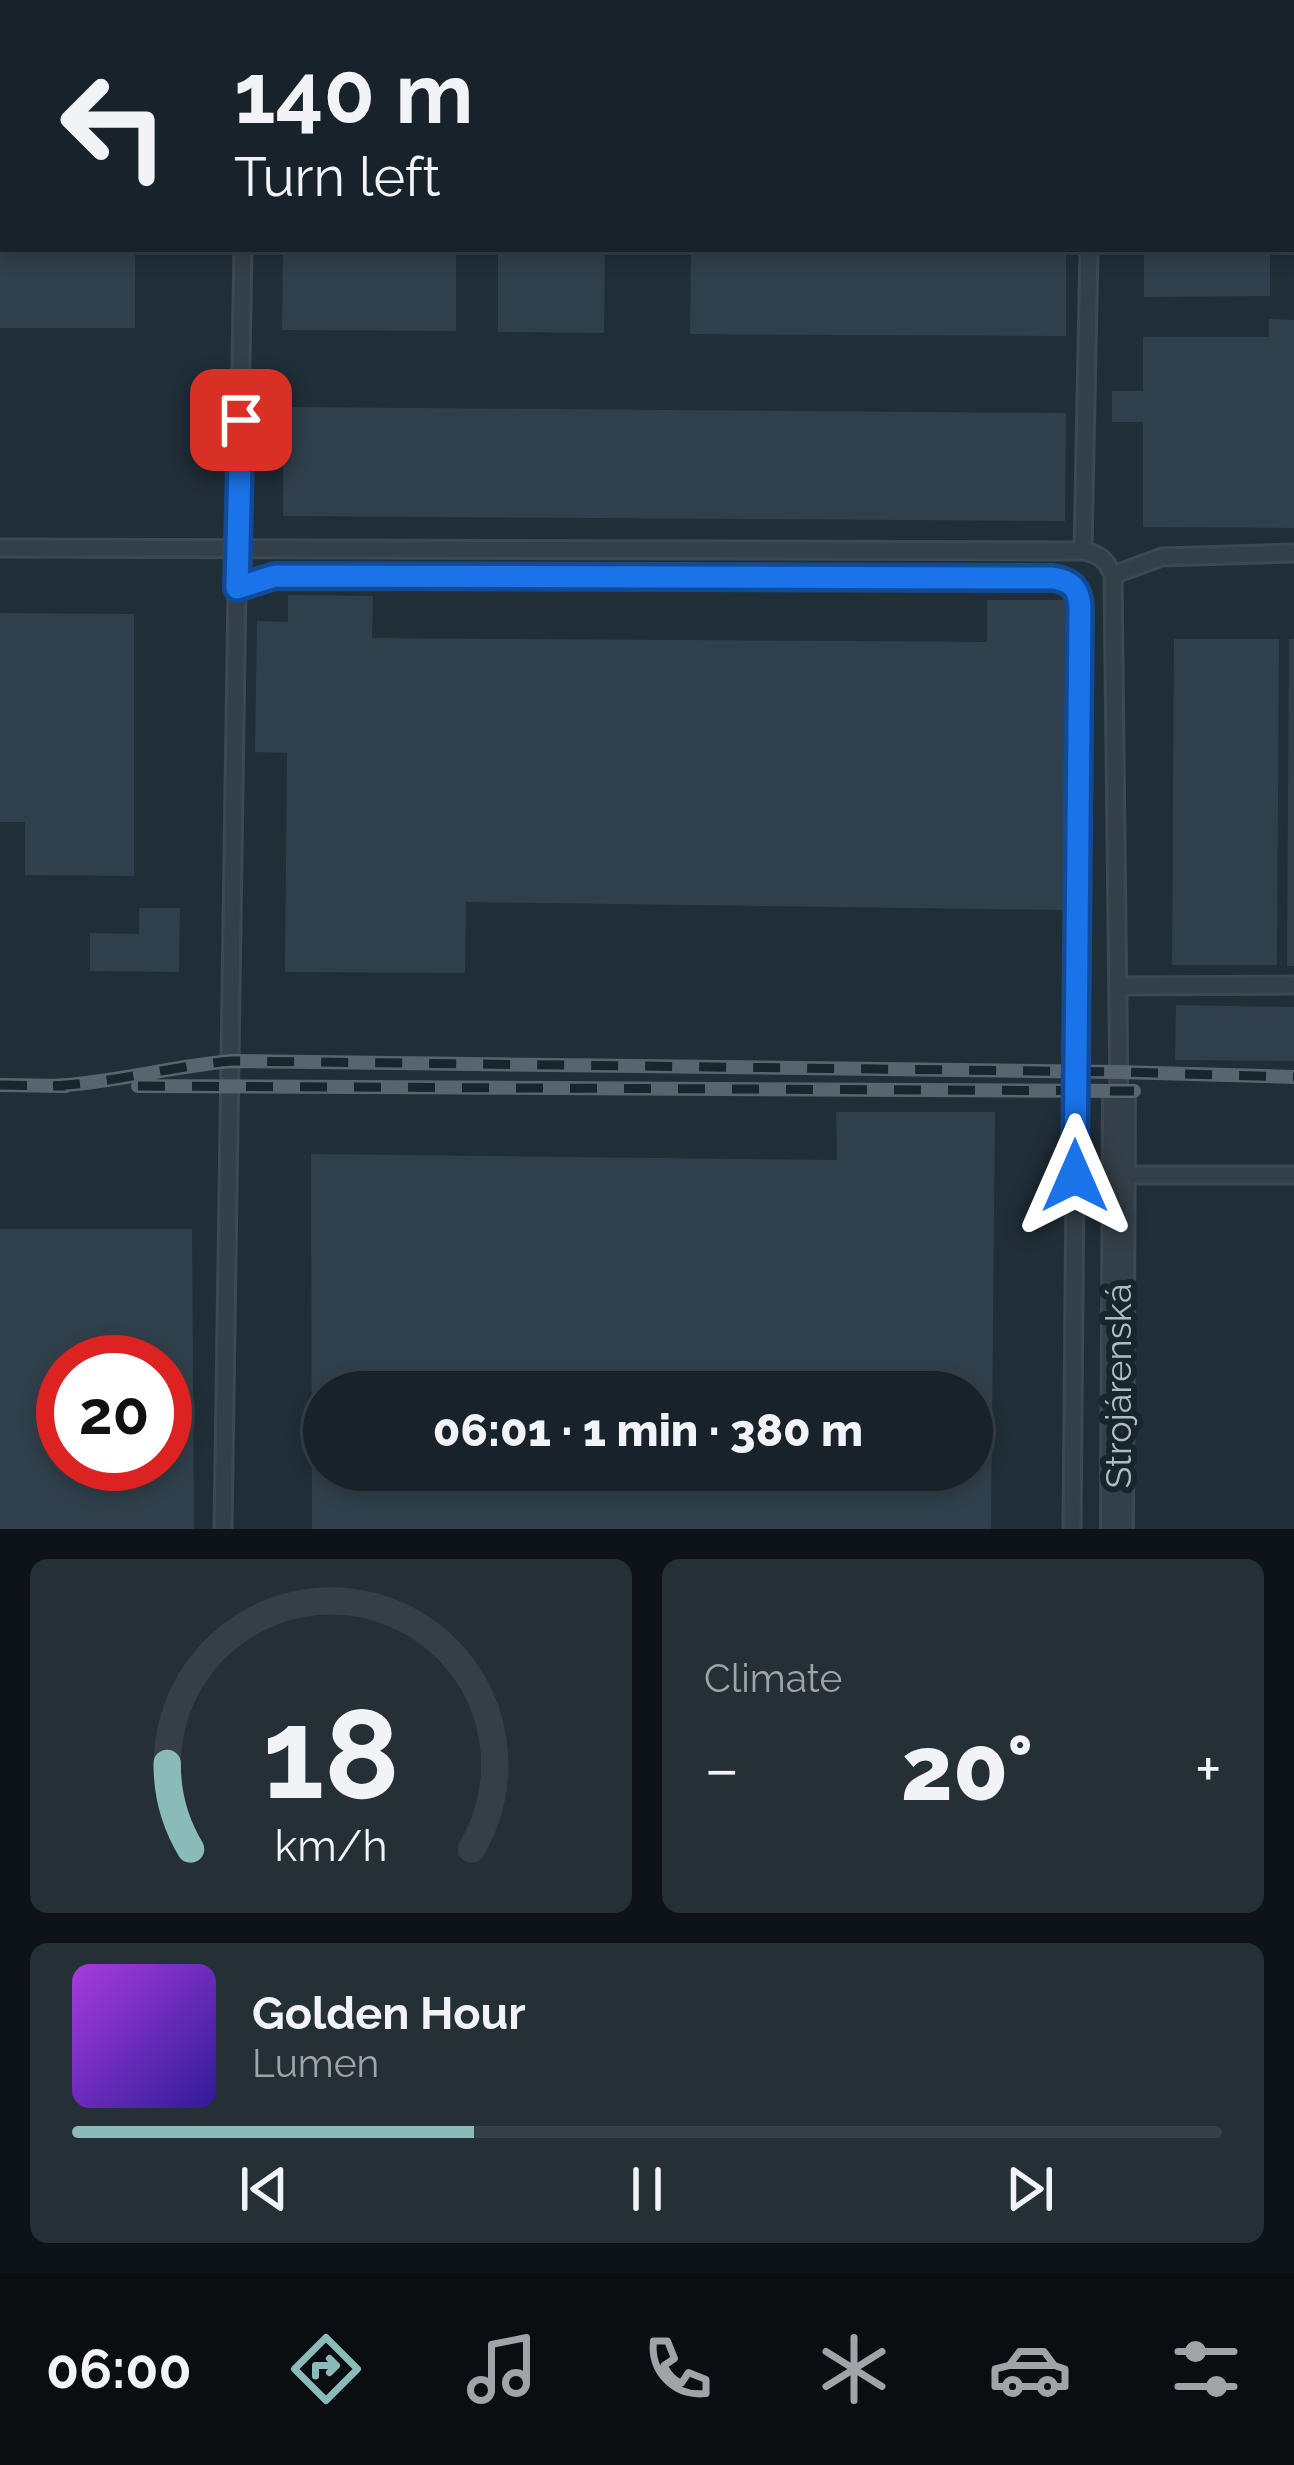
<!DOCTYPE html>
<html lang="en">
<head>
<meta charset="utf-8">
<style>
	body { margin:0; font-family:Raleway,sans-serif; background:#252f36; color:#f1f3f6; height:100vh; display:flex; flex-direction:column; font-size:45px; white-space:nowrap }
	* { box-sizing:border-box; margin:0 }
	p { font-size:39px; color:#9fa4a8 }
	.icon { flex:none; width:66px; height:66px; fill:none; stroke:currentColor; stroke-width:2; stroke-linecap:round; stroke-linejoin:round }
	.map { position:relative; height:1529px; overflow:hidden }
	.sheet { display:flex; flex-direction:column; gap:30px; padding:30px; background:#0d1317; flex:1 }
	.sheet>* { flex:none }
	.banner { position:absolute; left:0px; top:0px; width:1296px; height:252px; box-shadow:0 6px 18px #0003,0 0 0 3px #363f47; background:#18222a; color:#f1f3f6; overflow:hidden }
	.speed { position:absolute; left:36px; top:1335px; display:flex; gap:24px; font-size:60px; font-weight:700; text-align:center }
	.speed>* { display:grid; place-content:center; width:156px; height:156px; border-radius:50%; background:#18222a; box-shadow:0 6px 18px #0003,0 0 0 3px #363f47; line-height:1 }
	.speed .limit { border:18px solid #d22; background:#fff; color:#111 }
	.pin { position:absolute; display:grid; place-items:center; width:102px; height:102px; color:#fff; margin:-51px; border-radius:24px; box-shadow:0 6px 18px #0006 }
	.me { position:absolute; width:132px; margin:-66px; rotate:0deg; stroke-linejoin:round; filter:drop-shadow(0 0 9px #0008) }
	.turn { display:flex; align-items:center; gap:42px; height:252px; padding:0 36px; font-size:54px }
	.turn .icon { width:156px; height:156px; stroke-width:2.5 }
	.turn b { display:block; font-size:84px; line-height:102px }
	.big { font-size:90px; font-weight:800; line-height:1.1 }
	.sheet .widget { flex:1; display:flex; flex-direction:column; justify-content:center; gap:18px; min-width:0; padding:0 42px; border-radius:18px; background:#252f36 }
	.sheet .dial { align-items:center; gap:0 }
	.dial svg { height:312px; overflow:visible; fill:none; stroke:#363f47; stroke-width:7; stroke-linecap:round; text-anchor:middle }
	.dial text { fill:#f1f3f6; stroke:none }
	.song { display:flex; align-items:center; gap:36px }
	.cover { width:144px; height:144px; border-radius:18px; background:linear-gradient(135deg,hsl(280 70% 55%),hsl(250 70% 35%)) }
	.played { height:12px; border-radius:6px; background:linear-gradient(90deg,#8bbbb9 35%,#363f47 35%) }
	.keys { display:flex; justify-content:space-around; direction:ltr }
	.heat { display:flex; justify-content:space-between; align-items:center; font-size:66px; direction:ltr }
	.sheet .tiles { flex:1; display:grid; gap:30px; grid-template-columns:1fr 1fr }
	.widget:last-child { grid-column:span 2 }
	.trip { position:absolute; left:303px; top:1371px; width:690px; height:120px; border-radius:60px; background:#18222a; box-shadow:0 6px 18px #0003,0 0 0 3px #363f47; font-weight:800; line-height:120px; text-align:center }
	.tab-bar { display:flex; height:192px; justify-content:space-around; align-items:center; background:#0a0e11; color:#9fa4a8 }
	.tab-bar .icon { width:84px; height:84px }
	.tab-bar .current { color:#8bbbb9 }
	.tab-bar b { font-size:54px; color:#f1f3f6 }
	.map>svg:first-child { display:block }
</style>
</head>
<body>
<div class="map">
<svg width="1294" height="1529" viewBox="0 0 1294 1529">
	<rect width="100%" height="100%" fill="#202e38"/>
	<path fill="#2f404c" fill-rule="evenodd" d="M 0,249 L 135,249 L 135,328 L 0,328 Z
		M 283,249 L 456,249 L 456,331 L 282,330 Z
		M 498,249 L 605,249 L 604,333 L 498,332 Z
		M 691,249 L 1066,249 L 1066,336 L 690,334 Z
		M 1144,249 L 1270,249 L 1270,296 L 1144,297 Z
		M 1269,319 L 1294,320 L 1294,528 L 1143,527 L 1143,422 L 1112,422 L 1112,391 L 1143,391 L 1143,337 L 1269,337 Z
		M 283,407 L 1066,413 L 1065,521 L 283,516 Z
		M 288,595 L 373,596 L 372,638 L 987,642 L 987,600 L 1065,600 L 1064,910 L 466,902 L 465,973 L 285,972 L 287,753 L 255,752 L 257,621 L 288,622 Z
		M 0,613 L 134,614 L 134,876 L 25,875 L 25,822 L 0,822 Z
		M 1174,639 L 1279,639 L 1277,965 L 1172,965 Z
		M 1289,639 L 1294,639 L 1294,966 L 1287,966 Z
		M 139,908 L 180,908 L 179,972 L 90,971 L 90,933 L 139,934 Z
		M 1176,1005 L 1294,1007 L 1294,1061 L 1175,1060 Z
		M 836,1112 L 995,1112 L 991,1529 L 312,1529 L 311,1154 L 837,1160 ZM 324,1392 L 972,1392 L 972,1470 L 324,1470 Z
		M 0,1229 L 192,1229 L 194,1529 L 0,1529 ZM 63,1362 L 165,1362 L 165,1464 L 63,1464 Z"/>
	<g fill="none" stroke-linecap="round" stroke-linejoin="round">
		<defs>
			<path id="service" d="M 1091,0 L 1091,3
				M 1172,0 L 1173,3
				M 246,3 L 246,0
				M 1293,92 L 1294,92
				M 0,548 L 1083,551 C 1100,554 1106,560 1113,575 L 1119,1099
				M 1083,551 L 1089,249
				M 1113,575 L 1162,557 L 1294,553
				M 237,588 L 243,249
				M 1119,986 L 1294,985
				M 1119,1175 L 1294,1175
				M 223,1529 L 237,588 L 275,576 L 1053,578 C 1071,581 1079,588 1080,607 L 1072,1529"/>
			<path id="minor" d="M 1117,1529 L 1119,1099"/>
		</defs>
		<use href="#service" stroke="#3d4952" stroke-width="21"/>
		<use href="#minor" stroke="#3d4952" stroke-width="36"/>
		<use href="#service" stroke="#344049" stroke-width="15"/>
		<use href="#minor" stroke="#344049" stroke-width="30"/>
		<defs>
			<path id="rail" d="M 0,1085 L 66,1086
				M 53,1086 C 113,1083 172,1066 232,1061 L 1119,1072 L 1294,1077
				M 138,1086 L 1134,1091"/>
		</defs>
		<use href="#rail" stroke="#566570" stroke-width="14"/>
		<use href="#rail" stroke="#19252d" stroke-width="9" stroke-dasharray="27" stroke-linecap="butt"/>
	</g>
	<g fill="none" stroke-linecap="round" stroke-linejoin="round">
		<defs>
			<path id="route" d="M 241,420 L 237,588 L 275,576 L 1053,578 C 1071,581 1079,588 1080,607 L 1075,1176"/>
		</defs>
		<use href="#route" stroke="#114b97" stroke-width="30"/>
		<use href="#route" stroke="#1a73e8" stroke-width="21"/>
	</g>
	<g text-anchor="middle" stroke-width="12" stroke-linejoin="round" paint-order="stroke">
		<g font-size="36" fill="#aebbc5" stroke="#19252d">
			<text transform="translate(1118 1386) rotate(-90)" y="13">Strojárenská</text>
		</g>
	</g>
</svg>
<div class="speed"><div class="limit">20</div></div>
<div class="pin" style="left:241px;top:420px;background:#d93025"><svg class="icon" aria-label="arrive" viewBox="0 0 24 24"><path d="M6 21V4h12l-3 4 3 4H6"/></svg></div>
<svg class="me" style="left:1075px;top:1176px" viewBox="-20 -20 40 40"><path d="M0-17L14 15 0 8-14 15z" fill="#1a73e8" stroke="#fff" stroke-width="4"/></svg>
<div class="trip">06:01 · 1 min · 380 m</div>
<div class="banner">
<div class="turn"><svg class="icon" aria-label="left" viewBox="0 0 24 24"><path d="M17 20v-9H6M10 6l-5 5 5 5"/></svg><div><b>140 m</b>Turn left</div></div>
</div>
</div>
<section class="sheet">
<div class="tiles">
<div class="widget dial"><svg viewBox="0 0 100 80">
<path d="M14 69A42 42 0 1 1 86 69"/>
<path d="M14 69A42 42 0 0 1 8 47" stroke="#8bbbb9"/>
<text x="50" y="56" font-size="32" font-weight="700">18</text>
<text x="50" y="72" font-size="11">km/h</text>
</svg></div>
<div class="widget"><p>Climate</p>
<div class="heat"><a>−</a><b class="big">20°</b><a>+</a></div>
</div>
<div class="widget">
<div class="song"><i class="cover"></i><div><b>Golden Hour</b><p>Lumen</p></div></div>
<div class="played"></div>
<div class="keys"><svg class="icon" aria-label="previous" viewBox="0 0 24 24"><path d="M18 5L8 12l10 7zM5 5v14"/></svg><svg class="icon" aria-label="pause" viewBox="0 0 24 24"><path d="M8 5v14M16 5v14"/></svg><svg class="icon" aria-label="next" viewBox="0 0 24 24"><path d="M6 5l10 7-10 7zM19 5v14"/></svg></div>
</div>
</div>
</section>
<nav class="tab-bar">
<b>06:00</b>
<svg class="icon current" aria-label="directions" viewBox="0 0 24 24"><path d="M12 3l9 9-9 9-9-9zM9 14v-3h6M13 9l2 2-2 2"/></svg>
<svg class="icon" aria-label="music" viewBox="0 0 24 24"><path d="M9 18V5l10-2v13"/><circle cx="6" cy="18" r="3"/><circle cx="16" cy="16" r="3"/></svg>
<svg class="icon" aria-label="phone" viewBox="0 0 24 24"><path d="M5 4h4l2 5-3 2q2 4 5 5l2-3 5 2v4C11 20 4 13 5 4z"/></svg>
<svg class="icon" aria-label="climate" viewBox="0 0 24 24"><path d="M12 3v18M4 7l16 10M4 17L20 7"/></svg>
<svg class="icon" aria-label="car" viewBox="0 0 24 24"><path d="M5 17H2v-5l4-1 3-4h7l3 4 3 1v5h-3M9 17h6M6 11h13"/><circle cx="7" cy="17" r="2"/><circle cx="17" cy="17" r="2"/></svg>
<svg class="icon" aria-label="filters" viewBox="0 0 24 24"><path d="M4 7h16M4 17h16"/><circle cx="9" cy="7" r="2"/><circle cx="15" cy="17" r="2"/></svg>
</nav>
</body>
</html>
